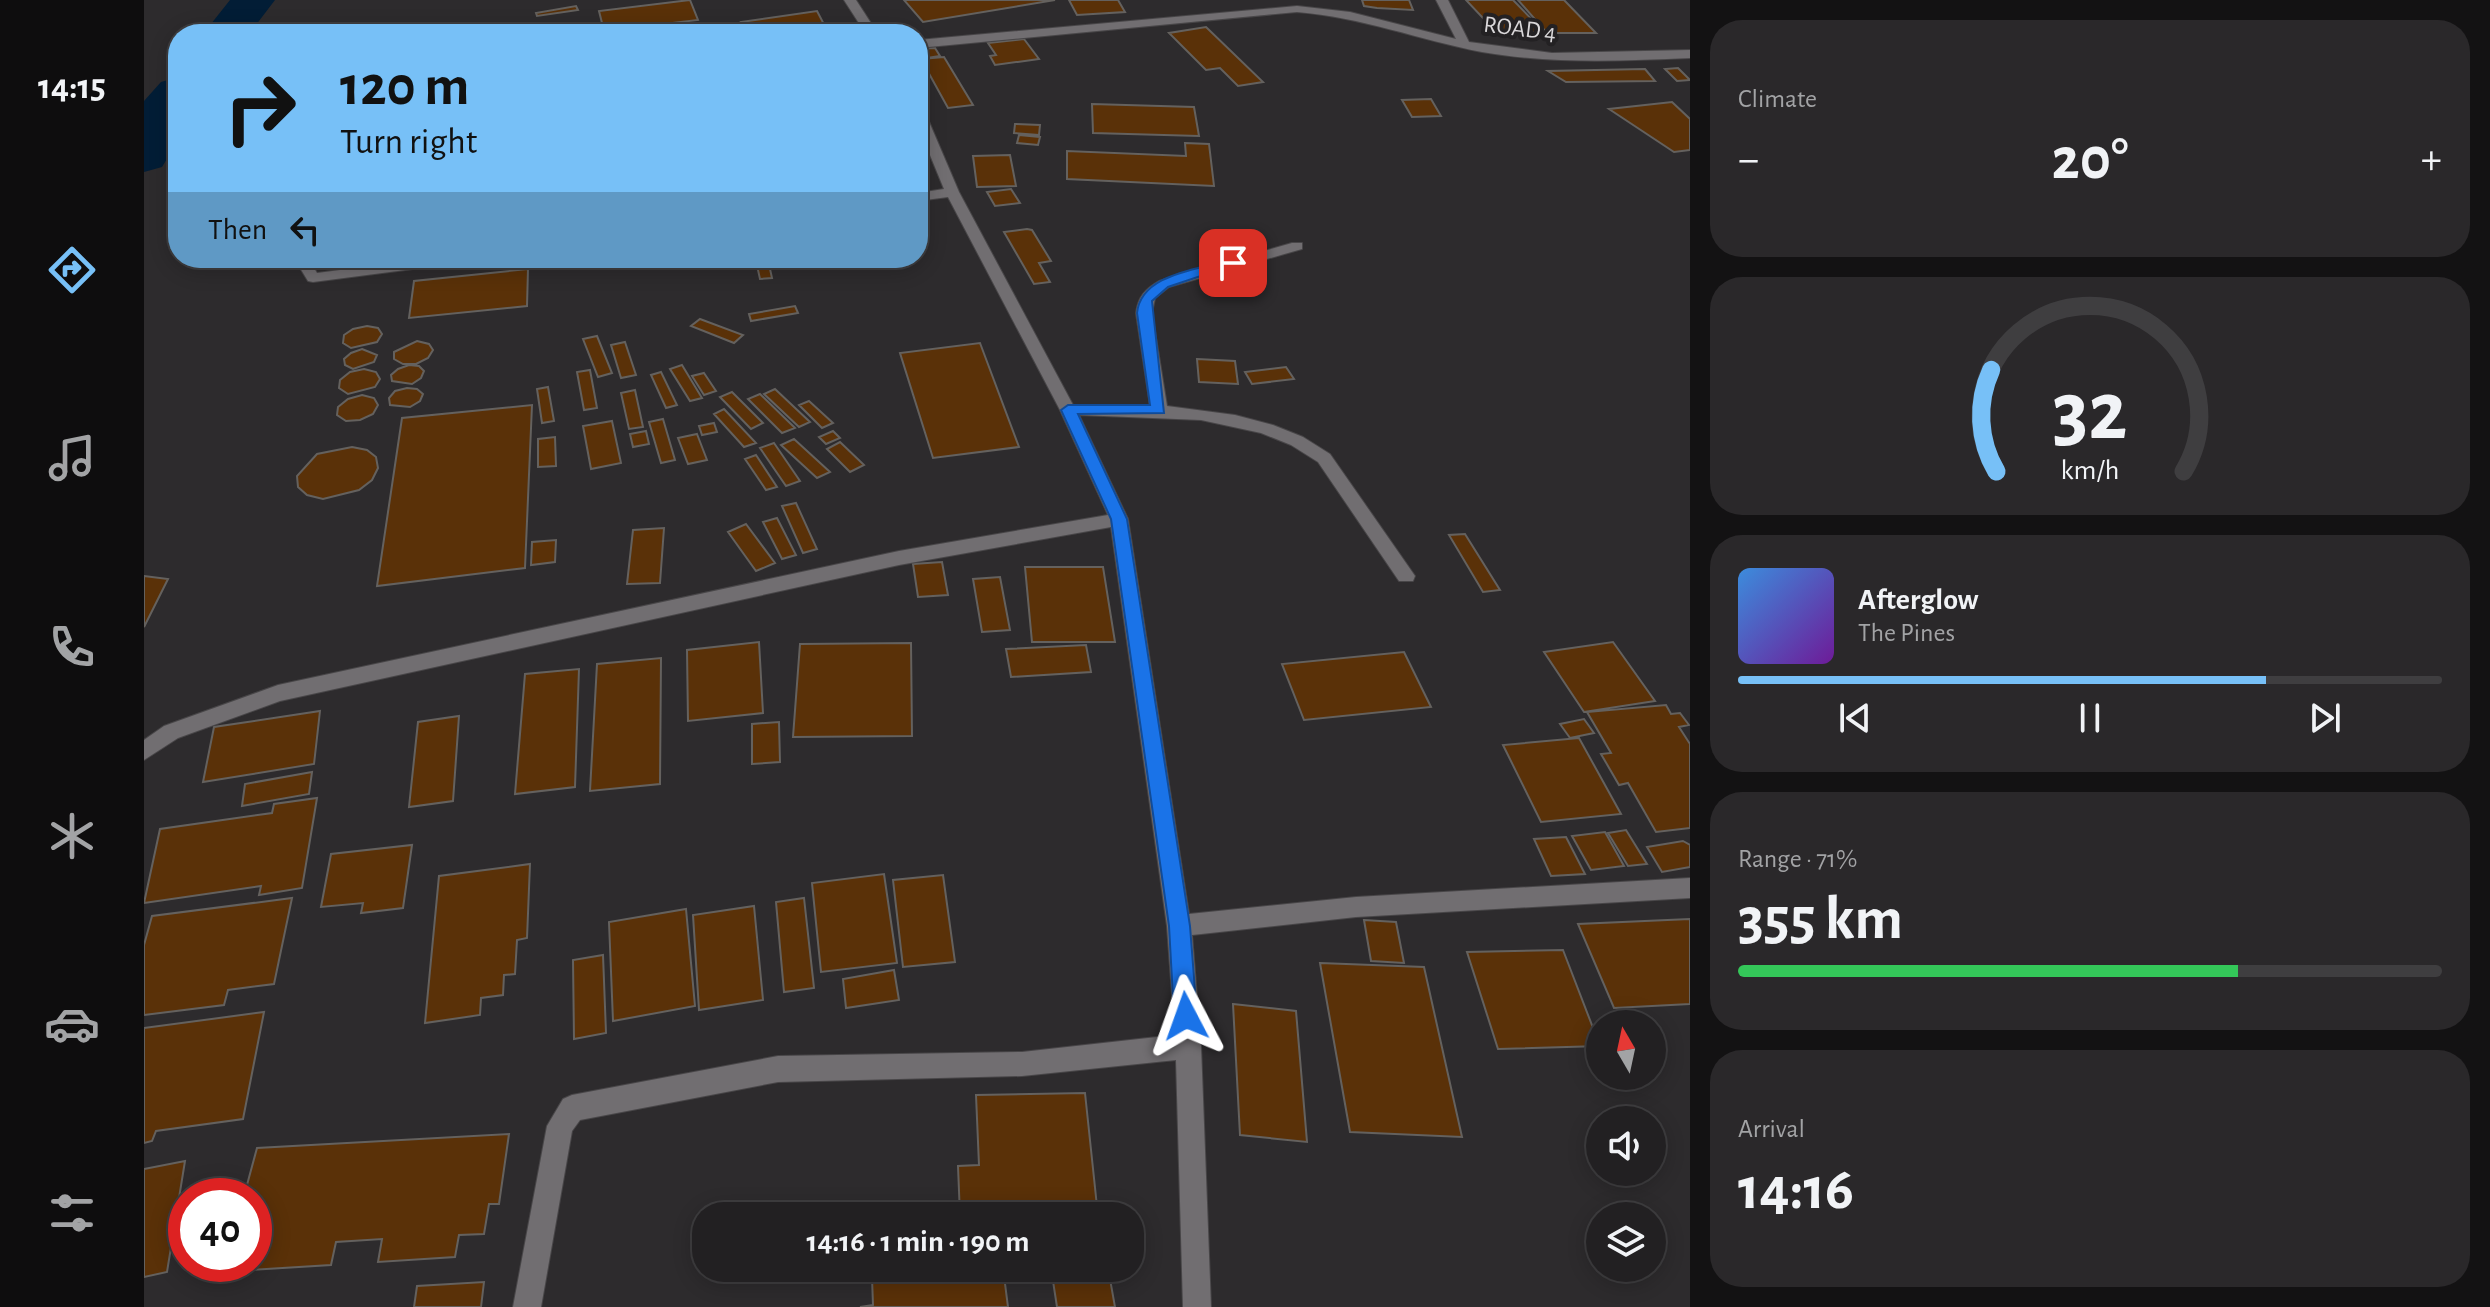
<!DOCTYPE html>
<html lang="en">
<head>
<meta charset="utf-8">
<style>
	body { margin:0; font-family:"Alegreya Sans",sans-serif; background:#2a282a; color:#f1f3f6; height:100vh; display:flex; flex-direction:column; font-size:30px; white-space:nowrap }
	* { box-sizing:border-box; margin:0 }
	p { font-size:26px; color:#a2a3a5 }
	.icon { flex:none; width:44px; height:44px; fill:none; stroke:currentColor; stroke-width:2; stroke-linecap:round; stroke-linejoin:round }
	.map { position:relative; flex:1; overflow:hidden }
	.side { display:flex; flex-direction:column; gap:20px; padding:20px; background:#131213; width:800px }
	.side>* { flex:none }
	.hud { position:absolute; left:24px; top:24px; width:760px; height:244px; border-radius:32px; box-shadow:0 4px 20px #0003,0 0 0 2px #3f3e40; background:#77c0f7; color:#111; overflow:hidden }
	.needle { width:52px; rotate:351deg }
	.tools { position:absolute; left:1442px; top:1010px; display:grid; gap:16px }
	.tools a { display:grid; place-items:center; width:80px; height:80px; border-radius:50%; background:#222022; box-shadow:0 4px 20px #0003,0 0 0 2px #3f3e40; font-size:40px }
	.speed { position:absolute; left:24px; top:1178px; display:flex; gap:16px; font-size:40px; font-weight:700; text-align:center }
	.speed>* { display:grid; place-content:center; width:104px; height:104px; border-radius:50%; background:#222022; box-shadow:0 4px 20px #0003,0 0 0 2px #3f3e40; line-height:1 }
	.speed .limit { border:12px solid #d22; background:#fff; color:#111 }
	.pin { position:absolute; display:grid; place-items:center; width:68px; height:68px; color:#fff; margin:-34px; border-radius:16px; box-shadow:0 4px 12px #0006 }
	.me { position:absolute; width:88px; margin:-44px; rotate:356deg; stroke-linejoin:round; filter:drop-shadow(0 0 6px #0008) }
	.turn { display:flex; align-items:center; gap:28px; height:168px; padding:0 40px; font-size:36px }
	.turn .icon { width:104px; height:104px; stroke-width:2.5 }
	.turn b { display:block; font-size:56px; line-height:68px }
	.then { display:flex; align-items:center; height:76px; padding:0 40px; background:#0003; gap:16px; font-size:30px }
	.big { font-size:60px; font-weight:600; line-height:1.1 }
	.side .card { flex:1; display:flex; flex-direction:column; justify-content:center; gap:12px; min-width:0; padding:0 28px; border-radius:32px; background:#2a282a }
	.side .dial { align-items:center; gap:0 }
	.dial svg { height:208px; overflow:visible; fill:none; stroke:#3f3e40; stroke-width:7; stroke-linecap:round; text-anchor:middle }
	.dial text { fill:#f1f3f6; stroke:none }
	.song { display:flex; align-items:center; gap:24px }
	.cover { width:96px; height:96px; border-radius:12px; background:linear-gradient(135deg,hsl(210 70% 55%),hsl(280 70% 35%)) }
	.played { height:8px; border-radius:4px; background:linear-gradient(90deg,#77c0f7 75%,#3f3e40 75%) }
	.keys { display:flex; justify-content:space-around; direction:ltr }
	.heat { display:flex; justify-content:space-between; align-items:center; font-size:44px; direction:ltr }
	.charge { height:12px; border-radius:6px; background:linear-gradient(90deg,#34c759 71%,#3f3e40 0) }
	.trip { position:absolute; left:548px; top:1202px; width:452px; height:80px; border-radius:32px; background:#222022; box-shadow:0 4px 20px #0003,0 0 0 2px #3f3e40; font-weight:600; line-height:80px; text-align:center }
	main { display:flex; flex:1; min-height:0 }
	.tab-bar { display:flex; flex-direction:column; width:144px; justify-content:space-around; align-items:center; background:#0e0d0e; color:#a2a3a5 }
	.tab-bar .icon { width:56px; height:56px }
	.tab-bar .current { color:#77c0f7 }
	.tab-bar b { font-size:36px; color:#f1f3f6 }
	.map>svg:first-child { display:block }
</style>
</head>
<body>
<main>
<nav class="tab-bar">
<b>14:15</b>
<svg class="icon current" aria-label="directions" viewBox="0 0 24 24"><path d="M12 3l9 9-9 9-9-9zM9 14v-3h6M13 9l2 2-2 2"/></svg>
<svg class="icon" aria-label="music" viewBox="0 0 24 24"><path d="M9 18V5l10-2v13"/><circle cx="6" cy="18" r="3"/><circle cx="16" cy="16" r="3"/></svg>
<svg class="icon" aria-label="phone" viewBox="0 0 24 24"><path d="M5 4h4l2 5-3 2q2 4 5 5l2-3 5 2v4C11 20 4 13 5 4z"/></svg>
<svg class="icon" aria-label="climate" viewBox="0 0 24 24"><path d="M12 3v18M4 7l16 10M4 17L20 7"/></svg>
<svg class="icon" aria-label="car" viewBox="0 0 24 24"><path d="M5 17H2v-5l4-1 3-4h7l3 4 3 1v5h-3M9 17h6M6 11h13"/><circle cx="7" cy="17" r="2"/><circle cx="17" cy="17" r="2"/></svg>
<svg class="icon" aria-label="filters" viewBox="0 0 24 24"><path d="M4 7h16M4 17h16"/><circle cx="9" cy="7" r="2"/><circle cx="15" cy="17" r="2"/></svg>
</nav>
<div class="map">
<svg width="1546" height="1307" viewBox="0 0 1546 1307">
	<rect width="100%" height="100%" fill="#2d2b2d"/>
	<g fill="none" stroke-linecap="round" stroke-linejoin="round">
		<path fill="#021d36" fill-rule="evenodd" d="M 86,0 L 131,0 L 105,34 L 59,34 Z
			M 34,77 C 34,107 36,142 18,167 L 0,172 L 0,101 L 17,82 Z"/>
	</g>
	<path fill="#5a3108" stroke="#64615e" stroke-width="2" d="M 546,0 L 554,20 L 460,31 L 455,11 Z
		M 760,0 L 911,0 L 779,22 Z
		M 925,0 L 974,0 L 981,12 L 933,15 Z
		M 1218,0 L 1265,0 L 1269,10 L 1233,8 L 1220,6 Z
		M 1322,0 L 1369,0 L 1400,32 L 1354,34 Z
		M 1374,0 L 1420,0 L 1452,33 L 1403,33 Z
		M 432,6 L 434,10 L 393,16 L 392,13 Z
		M 673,11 L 684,32 L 604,34 L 597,22 Z
		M 1062,27 L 1119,82 L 1094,86 L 1076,68 L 1062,70 L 1025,33 Z
		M 880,39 L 895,59 L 851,65 L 846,56 L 852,55 L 844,43 Z
		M 791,48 L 796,56 L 776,59 L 774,49 Z
		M 800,57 L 829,105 L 804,108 L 777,59 Z
		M 1534,68 L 1546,80 L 1533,81 L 1521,69 Z
		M 1501,69 L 1511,81 L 1422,82 L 1404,71 Z
		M 1287,99 L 1297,116 L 1268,117 L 1258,100 Z
		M 1528,102 L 1546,119 L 1546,150 L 1530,152 L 1465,109 Z
		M 948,104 L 1050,107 L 1055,136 L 949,133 Z
		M 871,124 L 896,125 L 895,135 L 870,133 Z
		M 875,135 L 896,137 L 894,145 L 873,143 Z
		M 1041,143 L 1065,144 L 1070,186 L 923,179 L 923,151 L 1042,156 Z
		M 866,155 L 872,186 L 833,187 L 829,156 Z
		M 867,189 L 876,203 L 851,206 L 843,192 Z
		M 883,229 L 888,230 L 907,261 L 895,263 L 906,282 L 890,284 L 860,232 Z
		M 624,260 L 628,278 L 616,279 L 612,261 Z
		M 384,269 L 383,306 L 265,318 L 270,281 Z
		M 651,306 L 654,313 L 607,321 L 605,314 Z
		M 556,319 L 599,335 L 590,343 L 547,326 Z
		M 223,326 L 234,328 L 238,334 L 233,342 L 207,348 L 199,343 L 200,335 L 209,329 Z
		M 453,336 L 468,373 L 454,377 L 439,339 Z
		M 273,341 L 285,344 L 289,350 L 284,358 L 272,364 L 259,364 L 250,359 L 250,352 Z
		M 481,342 L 492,375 L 477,378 L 467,345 Z
		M 836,343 L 875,447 L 789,458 L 756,353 Z
		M 218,349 L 233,355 L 230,362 L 209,369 L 201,365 L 200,359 L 207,353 Z
		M 1053,359 L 1091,361 L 1094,384 L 1055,382 Z
		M 265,365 L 275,366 L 280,371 L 277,378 L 268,384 L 248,381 L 247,375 L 254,369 Z
		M 538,365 L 558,398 L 546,401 L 526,369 Z
		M 1142,367 L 1150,379 L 1108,384 L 1101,372 Z
		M 220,369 L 232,372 L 236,379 L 231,387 L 204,394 L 195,388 L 196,380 L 206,372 Z
		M 446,370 L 453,408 L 440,410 L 433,372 Z
		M 517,372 L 533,405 L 522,408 L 507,375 Z
		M 560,373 L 572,391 L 560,395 L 548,376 Z
		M 404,387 L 410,421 L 398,423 L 393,389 Z
		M 263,388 L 273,389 L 279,394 L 276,401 L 266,407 L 246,405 L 245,398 L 251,391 Z
		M 631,389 L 666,422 L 655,427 L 620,394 Z
		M 491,390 L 499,427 L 485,429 L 477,393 Z
		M 588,392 L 619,423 L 607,429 L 576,397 Z
		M 616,394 L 651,428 L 638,433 L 604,399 Z
		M 218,395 L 230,398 L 234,405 L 229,414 L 216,420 L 202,421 L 193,415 L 194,407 L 204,399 Z
		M 665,401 L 689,423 L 678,428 L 655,405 Z
		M 388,405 L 381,568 L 233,586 L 258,418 Z
		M 580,409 L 612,443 L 600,447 L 570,414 Z
		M 519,419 L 531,460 L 517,463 L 505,422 Z
		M 468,421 L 477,463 L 447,469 L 439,426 Z
		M 570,423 L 573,432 L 558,435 L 555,426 Z
		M 502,431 L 505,444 L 489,447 L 486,434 Z
		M 689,431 L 696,438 L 682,444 L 675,437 Z
		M 553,434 L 563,460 L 544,464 L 534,438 Z
		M 411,437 L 412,466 L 394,467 L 394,439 Z
		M 650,439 L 686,472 L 673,478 L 637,445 Z
		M 696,442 L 720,465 L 706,472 L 683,449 Z
		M 630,443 L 656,481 L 642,486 L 616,448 Z
		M 208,447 L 223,450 L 232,457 L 234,468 L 228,480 L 215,490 L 179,499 L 163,495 L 154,487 L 153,476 L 173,454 Z
		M 612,455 L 633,487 L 622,490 L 601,459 Z
		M 652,503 L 673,549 L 659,553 L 638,506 Z
		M 633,518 L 652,555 L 638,559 L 619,522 Z
		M 602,524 L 631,563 L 612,571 L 584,532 Z
		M 520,528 L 516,583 L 483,584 L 489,530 Z
		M 1321,534 L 1356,590 L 1339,592 L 1305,535 Z
		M 412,540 L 411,562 L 387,565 L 388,542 Z
		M 798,562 L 804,595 L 774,597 L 769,564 Z
		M 881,567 L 959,567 L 971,642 L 888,642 Z
		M 0,576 L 24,579 L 0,627 Z
		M 856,577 L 866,630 L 838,632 L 829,579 Z
		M 615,642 L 619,713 L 544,721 L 543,650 Z
		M 1469,642 L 1511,701 L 1440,712 L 1400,652 Z
		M 767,643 L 768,736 L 649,737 L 656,644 Z
		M 942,645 L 947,672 L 867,677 L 862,649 Z
		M 1260,652 L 1287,707 L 1160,720 L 1138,664 Z
		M 517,658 L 516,784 L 446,791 L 453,664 Z
		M 435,669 L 431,787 L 371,794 L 381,674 Z
		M 1522,705 L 1527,714 L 1536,713 L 1545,725 L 1535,727 L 1546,744 L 1546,828 L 1512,832 L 1484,783 L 1475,785 L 1457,754 L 1467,753 L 1443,712 Z
		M 176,711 L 170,764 L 59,782 L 70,727 Z
		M 315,716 L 309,801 L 265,807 L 274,722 Z
		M 1440,719 L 1450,733 L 1426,738 L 1416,724 Z
		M 635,722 L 636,762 L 608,764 L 608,724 Z
		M 1435,738 L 1477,814 L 1397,822 L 1359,745 Z
		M 168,772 L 165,794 L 98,806 L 101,784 Z
		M 173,798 L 158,888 L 115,895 L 117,886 L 0,903 L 16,829 L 128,813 L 130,804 Z
		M 1482,830 L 1503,864 L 1484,866 L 1464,833 Z
		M 1461,832 L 1480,866 L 1447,870 L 1428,836 Z
		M 1422,837 L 1441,874 L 1407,876 L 1390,839 Z
		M 1539,841 L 1546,845 L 1546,867 L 1518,872 L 1503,847 Z
		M 268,845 L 259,908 L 217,913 L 219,903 L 177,907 L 187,854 Z
		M 386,864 L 383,938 L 373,940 L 371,974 L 360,975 L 359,995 L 337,998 L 336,1015 L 281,1023 L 295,876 Z
		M 740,874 L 753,963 L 677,972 L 668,883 Z
		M 799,875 L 811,962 L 759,967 L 749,880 Z
		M 148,898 L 130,984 L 84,990 L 80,1005 L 0,1015 L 0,945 L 8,916 Z
		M 660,898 L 670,988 L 640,992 L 632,902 Z
		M 610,906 L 619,1000 L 555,1010 L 549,915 Z
		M 542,909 L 551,1006 L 469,1021 L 465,922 Z
		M 1546,919 L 1546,1004 L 1470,1008 L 1434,924 Z
		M 1220,920 L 1252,922 L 1260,963 L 1227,961 Z
		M 1419,950 L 1456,1046 L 1354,1049 L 1323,952 Z
		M 459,955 L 462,1033 L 430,1039 L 429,960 Z
		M 1176,963 L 1280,967 L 1318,1137 L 1206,1132 Z
		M 750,970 L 755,1000 L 702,1008 L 699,979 Z
		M 1089,1004 L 1152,1011 L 1163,1142 L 1096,1135 Z
		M 120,1012 L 99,1119 L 12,1131 L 8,1141 L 0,1143 L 0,1028 Z
		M 941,1093 L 954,1216 L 816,1216 L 814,1166 L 835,1165 L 832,1095 Z
		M 365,1134 L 355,1204 L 345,1204 L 340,1234 L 315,1235 L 311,1257 L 234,1262 L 238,1239 L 192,1242 L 187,1265 L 106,1270 L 113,1244 L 110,1196 L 100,1196 L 113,1148 Z
		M 41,1161 L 23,1272 L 0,1277 L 0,1169 Z
		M 763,1268 L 859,1268 L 864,1307 L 716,1307 L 729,1305 L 728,1278 L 764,1275 Z
		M 907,1268 L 964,1268 L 971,1307 L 913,1307 Z
		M 340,1282 L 337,1307 L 270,1307 L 273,1286 Z"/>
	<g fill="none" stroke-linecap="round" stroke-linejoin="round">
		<defs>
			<path id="minor" d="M 700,0 L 712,0 L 734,34 L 722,34 Z
				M 1292,0 L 1304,0 L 1325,42 L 1408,53 L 1546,50 L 1546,58 C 1477,61 1407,64 1338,52 C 1276,40 1217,17 1153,12 L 774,48 L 774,40 L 1153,6 L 1206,12 L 1312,39 Z
				M 774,106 L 780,110 L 815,192 L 929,405 L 1006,406 L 992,313 C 994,297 1001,289 1015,281 L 1148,243 L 1158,243 L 1158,249 L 1025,287 L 1011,298 L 1008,313 L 1023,406 L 1091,415 L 1129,425 L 1159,437 L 1186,454 L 1271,576 L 1269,581 L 1255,581 L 1174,462 L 1147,445 L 1117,433 L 1057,420 L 935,415 L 984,519 L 1045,914 L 1212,897 L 1546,878 L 1546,898 L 1212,917 L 1048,935 L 1057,1046 L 1067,1307 L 1039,1307 L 1032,1060 L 878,1076 L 634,1082 L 436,1120 L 428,1131 L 397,1307 L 369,1307 L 403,1126 L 419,1099 L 428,1095 L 634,1056 L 878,1052 L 1031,1035 L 1023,926 L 967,527 L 755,565 L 136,701 L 34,738 L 0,760 L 0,740 L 20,726 L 134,685 L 755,551 L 964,515 L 916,410 L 804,197 L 774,201 L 774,193 L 800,189 L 774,126 Z
				M 155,258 L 169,258 L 167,263 L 173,273 L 289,258 L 330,258 L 323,262 L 169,282 L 164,281 L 153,263 Z"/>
		</defs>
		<use href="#minor" stroke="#484648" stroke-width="2"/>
		<use href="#minor" fill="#716e71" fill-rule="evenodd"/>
	</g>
	<path fill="#1a73e8" stroke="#114b97" stroke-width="2" d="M 1084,260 L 1096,263 L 1024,287 L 1008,301 L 1020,413 L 934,414 L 983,519 L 1046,926 L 1053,1016 L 1050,1024 L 1042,1027 L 1034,1024 L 1030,1016 L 1025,926 L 967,519 L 917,410 L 924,405 L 1006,405 L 993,313 C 997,274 1053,270 1084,260 Z"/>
	<g text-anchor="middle" stroke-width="8" stroke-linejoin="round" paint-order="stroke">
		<g font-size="24" fill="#d9d7d9" stroke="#232123">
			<text transform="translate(1376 28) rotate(7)" y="8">ROAD 4</text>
		</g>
	</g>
</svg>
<div class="tools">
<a><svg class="needle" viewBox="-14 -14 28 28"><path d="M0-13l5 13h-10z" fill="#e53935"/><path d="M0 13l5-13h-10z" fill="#a2a3a5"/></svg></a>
<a><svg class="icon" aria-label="sound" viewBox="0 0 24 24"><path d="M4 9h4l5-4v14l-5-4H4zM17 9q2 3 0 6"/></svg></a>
<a><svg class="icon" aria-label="layers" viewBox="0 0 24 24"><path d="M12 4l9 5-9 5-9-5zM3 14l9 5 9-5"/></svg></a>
</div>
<div class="speed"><div class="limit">40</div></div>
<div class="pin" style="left:1089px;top:263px;background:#d93025"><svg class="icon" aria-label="arrive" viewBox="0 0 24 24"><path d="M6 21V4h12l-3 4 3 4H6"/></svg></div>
<svg class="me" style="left:1042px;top:1016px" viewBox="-20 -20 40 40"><path d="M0-17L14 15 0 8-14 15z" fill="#1a73e8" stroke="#fff" stroke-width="4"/></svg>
<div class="trip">14:16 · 1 min · 190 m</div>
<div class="hud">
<div class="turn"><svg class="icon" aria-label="right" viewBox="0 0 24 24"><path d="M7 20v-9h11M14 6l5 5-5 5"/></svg><div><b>120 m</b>Turn right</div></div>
<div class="then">Then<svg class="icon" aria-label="left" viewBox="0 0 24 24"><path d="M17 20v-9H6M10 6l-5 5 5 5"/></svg></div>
</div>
</div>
<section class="side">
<div class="card"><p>Climate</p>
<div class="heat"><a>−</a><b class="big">20°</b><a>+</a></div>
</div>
<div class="card dial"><svg viewBox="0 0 100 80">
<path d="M14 69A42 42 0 1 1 86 69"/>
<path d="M14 69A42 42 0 0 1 12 30" stroke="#77c0f7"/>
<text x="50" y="56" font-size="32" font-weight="700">32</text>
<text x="50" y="72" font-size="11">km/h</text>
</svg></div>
<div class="card">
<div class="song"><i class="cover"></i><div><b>Afterglow</b><p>The Pines</p></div></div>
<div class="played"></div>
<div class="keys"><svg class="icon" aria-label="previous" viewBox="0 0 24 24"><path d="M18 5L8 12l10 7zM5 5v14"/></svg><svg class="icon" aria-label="pause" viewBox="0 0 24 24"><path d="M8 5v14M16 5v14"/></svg><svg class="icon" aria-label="next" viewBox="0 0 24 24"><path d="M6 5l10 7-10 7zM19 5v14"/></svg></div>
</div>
<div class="card"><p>Range · 71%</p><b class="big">355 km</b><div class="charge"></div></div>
<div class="card"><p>Arrival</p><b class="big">14:16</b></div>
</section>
</main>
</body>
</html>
